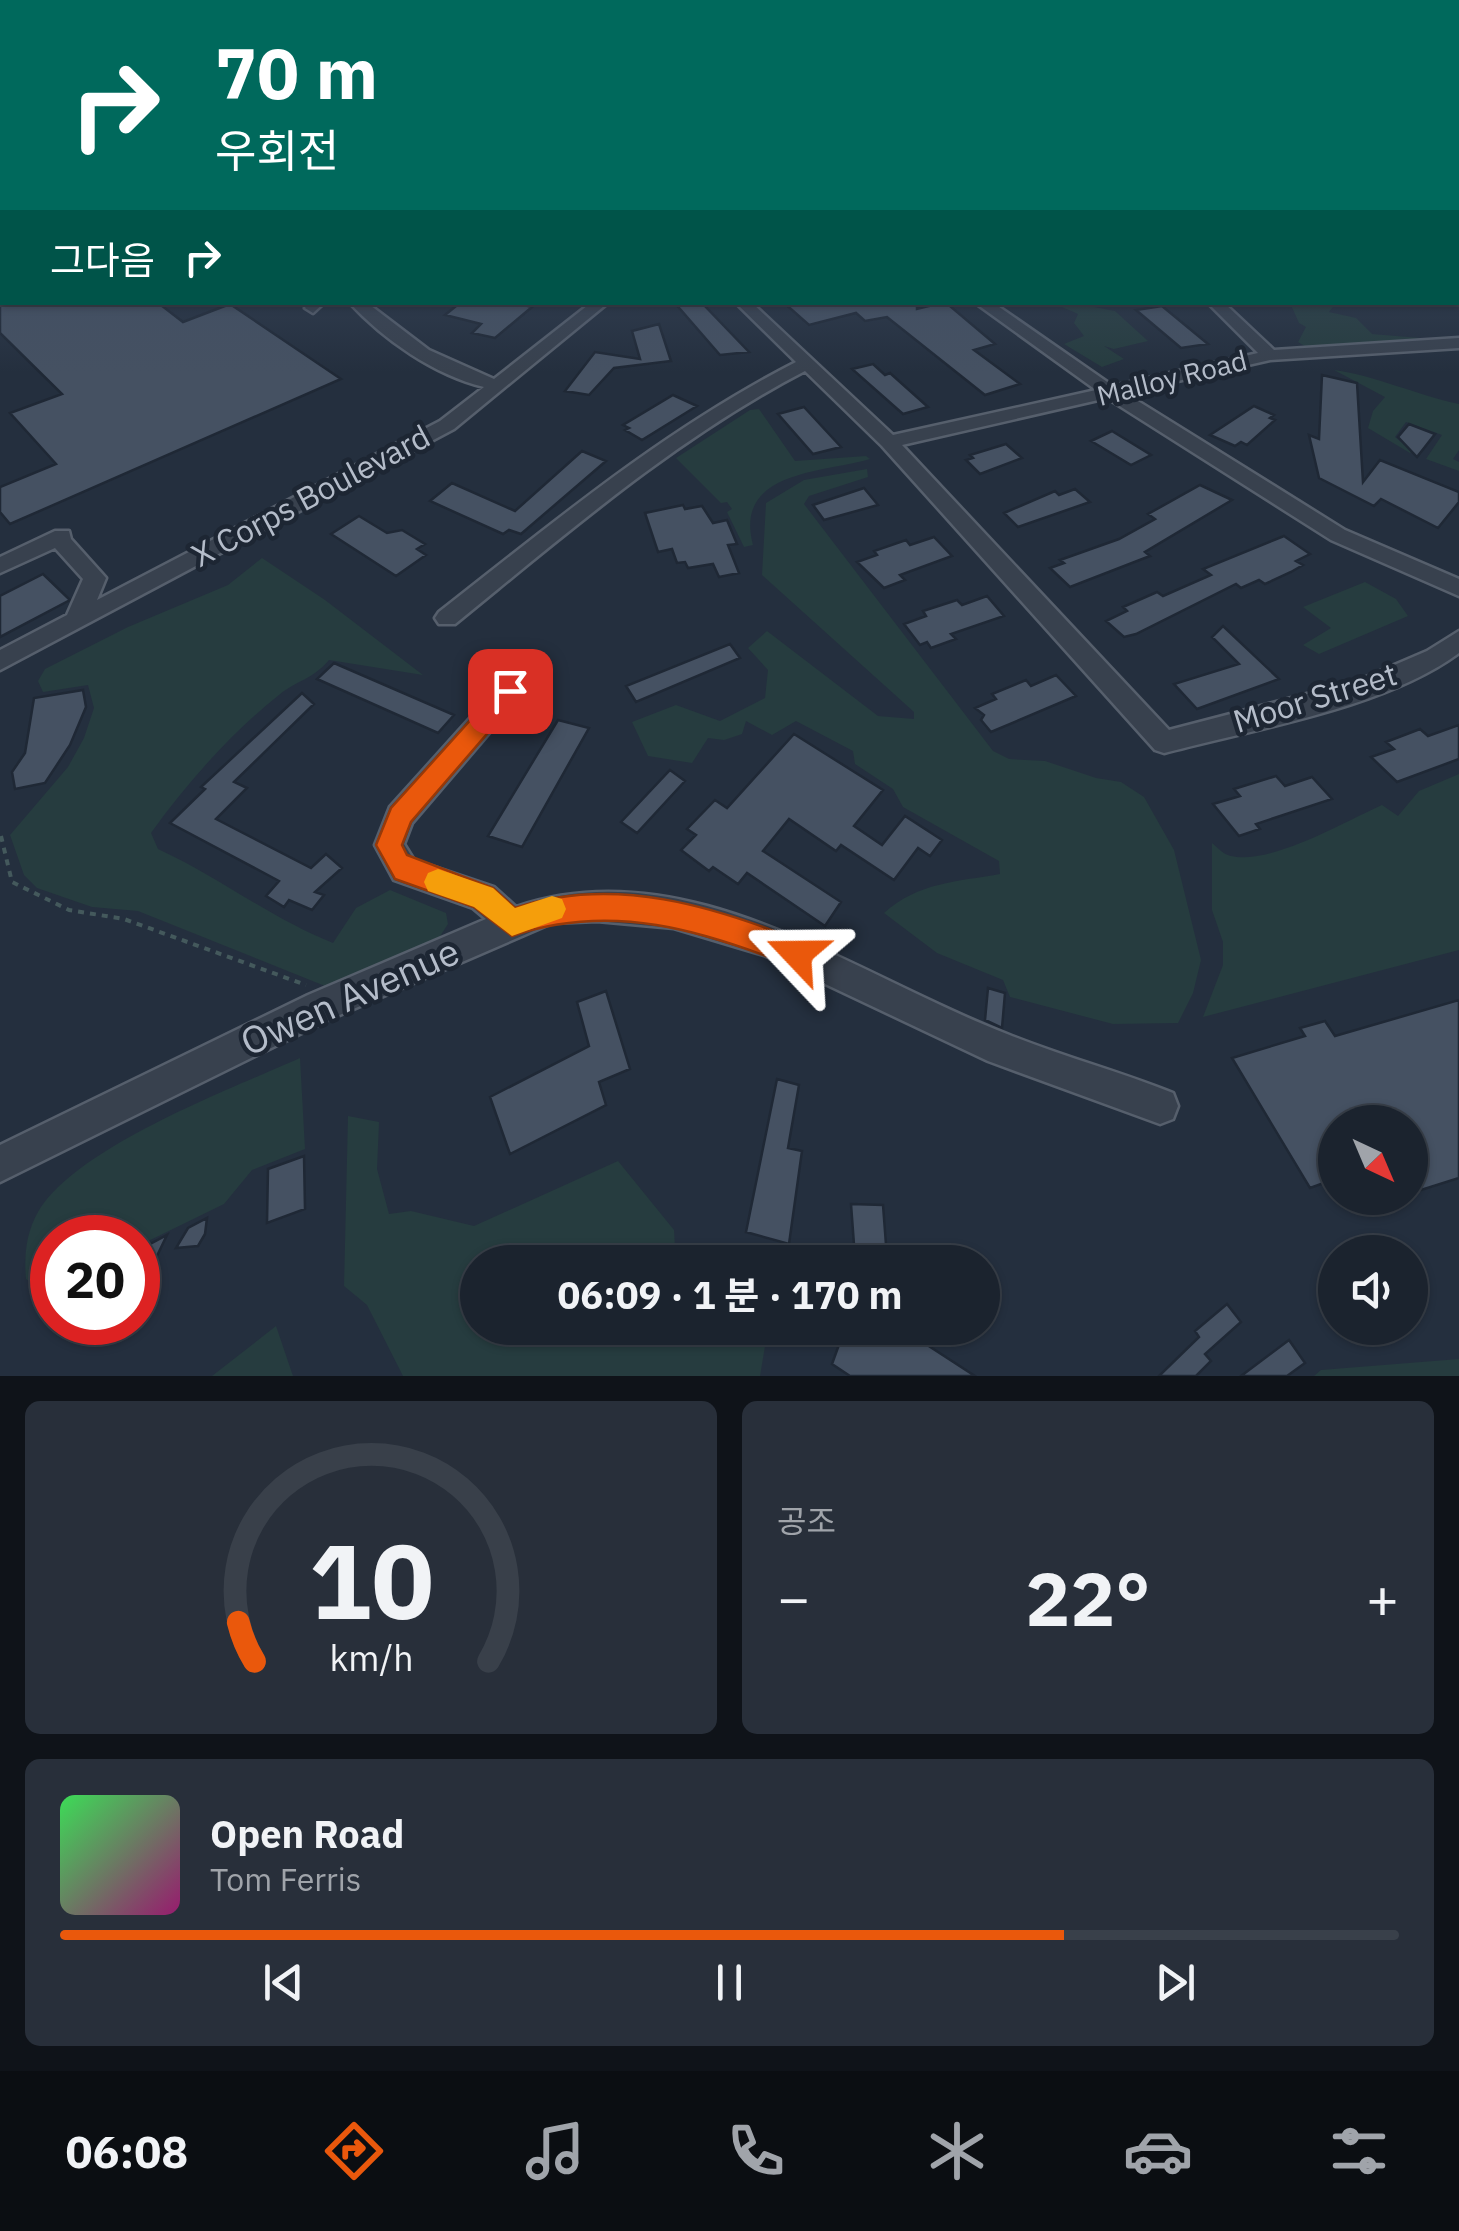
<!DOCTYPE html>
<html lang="ko">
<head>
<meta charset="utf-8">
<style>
	body { margin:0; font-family:"IBM Plex Sans","Noto Sans KR",sans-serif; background:#282f3a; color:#f1f3f6; height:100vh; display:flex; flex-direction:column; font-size:38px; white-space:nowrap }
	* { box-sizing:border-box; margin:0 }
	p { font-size:32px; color:#a0a4aa }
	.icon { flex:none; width:55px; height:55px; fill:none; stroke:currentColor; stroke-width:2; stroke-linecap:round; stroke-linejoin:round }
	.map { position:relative; height:1376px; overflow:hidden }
	.side { display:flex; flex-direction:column; gap:25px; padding:25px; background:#0f1319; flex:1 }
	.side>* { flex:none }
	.guide { position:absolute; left:0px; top:0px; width:1460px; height:305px; box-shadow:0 2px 8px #0004,0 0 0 2px #39404a; background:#00695c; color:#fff; overflow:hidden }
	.needle { width:65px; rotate:136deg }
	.buttons { position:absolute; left:1318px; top:1105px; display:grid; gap:20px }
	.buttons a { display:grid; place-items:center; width:110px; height:110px; border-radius:50%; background:#1b232e; box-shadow:0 2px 8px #0004,0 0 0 2px #39404a; font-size:50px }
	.speed { position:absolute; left:30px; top:1215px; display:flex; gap:20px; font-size:50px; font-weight:700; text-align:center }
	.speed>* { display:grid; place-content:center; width:130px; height:130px; border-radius:50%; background:#1b232e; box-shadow:0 2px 8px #0004,0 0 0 2px #39404a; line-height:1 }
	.speed .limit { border:15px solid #d22; background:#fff; color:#111 }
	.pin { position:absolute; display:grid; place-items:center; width:85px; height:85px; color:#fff; margin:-42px; border-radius:20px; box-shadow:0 5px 15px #0006 }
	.me { position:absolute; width:110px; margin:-55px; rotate:293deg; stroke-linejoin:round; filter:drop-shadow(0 0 8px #0008) }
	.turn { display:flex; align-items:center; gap:35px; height:210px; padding:0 50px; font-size:45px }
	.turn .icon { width:130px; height:130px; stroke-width:2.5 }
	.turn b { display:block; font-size:70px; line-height:85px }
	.then { display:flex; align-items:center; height:95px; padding:0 50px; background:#0003; gap:20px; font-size:38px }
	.big { font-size:75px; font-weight:700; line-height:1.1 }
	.side .card { flex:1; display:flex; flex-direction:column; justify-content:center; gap:15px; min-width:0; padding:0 35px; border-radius:15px; background:#282f3a }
	.side .dial { align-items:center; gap:0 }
	.dial svg { height:260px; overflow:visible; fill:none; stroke:#39404a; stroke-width:7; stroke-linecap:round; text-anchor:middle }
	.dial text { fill:#f1f3f6; stroke:none }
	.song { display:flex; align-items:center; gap:30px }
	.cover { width:120px; height:120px; border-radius:15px; background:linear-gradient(135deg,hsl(130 70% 55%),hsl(320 70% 35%)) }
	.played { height:10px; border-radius:5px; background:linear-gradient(90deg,#ea580c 75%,#39404a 75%) }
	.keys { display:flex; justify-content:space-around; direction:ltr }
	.heat { display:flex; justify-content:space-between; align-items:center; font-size:55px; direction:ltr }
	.side .tiles { flex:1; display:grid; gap:25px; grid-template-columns:1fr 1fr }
	.card:last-child { grid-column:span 2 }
	.trip { position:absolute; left:460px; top:1245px; width:540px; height:100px; border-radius:50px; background:#1b232e; box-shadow:0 2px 8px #0004,0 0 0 2px #39404a; font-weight:700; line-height:100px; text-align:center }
	.tabs { display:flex; height:160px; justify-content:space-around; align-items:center; background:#0b0e12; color:#a0a4aa }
	.tabs .icon { width:70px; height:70px }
	.tabs .active { color:#ea580c }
	.tabs b { font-size:45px; color:#f1f3f6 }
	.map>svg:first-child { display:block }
</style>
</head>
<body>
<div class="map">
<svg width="1459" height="1376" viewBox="0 0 1459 1376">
	<rect width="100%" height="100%" fill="#242f3e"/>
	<path fill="#263c3f" d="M 1073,303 L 1115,311 L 1148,341 L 1114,349 L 1104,346 L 1124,359 L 1102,367 L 1064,344 L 1084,336 L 1074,323 L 1078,314 L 1062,307 Z
		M 1290,303 L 1336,303 L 1329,312 L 1356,318 L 1372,334 L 1432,339 L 1306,347 L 1298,342 L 1306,327 L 1299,323 Z
		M 1334,370 C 1377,376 1416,395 1459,404 L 1459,450 L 1453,459 L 1459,462 L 1459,471 L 1426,459 L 1442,435 L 1406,422 L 1395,437 L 1412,451 L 1410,453 L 1368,428 L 1373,411 L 1385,397 Z
		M 759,409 L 795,461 L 866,456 L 870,459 C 824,473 733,470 753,545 L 744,547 L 727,512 L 732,509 L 727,502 L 721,503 L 676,458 L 750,410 Z
		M 867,469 L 868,477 L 809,496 L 804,504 L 993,751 L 1009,759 L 1045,761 L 1096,778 L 1121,782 L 1144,797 L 1174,850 L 1201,960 L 1193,993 L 1178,1023 L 1113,1024 L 1010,997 L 1003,980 L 937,953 L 884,913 C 919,882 956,882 1000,874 L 999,861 L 903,807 L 893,789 L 855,764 L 853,751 L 796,721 L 772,735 L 746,721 L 742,734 L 724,740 L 708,738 L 692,763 L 648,756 L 632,722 L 676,705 L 720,721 L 765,698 L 768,670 L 748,648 L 767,631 L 878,716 L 914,719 L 914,712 L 762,575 L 766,503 L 804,480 Z
		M 262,558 L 325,600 L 423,675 L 329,660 C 312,680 297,680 279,695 C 231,733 186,784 151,833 L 158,849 C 219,877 270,918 333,943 L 356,908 L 390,890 L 446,913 L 448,924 L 435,944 L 325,986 L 138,911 L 92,907 L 37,888 L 24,875 L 10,835 L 68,767 L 84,738 L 94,708 L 88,685 L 43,692 L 38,681 L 45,669 L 128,627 L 228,585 Z
		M 1365,582 L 1396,599 L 1408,616 L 1319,654 L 1303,645 L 1331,628 L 1303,607 Z
		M 1459,774 L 1459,950 L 1203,1017 L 1223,965 L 1223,942 L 1212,910 L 1212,843 C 1218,848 1224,855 1231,856 C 1271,865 1344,822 1382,805 L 1398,816 L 1419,791 Z
		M 300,1058 L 305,1149 L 252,1170 L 224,1204 L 138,1246 L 138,1238 L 52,1238 L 52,1297 L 26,1279 C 24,1256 26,1233 38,1212 C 76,1147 231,1089 300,1058 Z
		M 348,1116 L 379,1122 L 377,1169 L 389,1214 L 411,1211 L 474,1226 L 618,1161 L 674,1230 L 675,1248 L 745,1262 L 478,1262 L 478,1328 L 795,1328 L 783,1338 L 766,1340 L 760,1376 L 403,1376 L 367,1305 L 344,1286 Z
		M 276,1326 L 293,1376 L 212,1376 Z
		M 1459,1359 L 1459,1376 L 1314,1376 L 1321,1370 Z"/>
	<path fill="#455162" stroke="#1f2835" stroke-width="2.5" d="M 0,302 L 157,302 L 183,322 L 230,304 L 341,379 L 10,524 L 0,512 L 0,487 L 56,464 L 10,413 L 62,394 L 0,333 Z
		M 461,302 L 512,302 L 532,307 L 495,338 L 472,333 L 481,324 L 445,315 Z
		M 674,302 L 701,302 L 749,352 L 720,355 Z
		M 783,302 L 917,302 L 917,309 L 941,303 L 950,306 L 995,344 L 974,350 L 1020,384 L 985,395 L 887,317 L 865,321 L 856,313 L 809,325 Z
		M 1162,306 L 1208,344 L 1181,348 L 1136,310 Z
		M 659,324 L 671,361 L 614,368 L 589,395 L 565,391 L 595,352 L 640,359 L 632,331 Z
		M 873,364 L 885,375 L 890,373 L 928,407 L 903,414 L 852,369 Z
		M 1322,375 L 1357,383 L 1363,482 L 1380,460 L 1459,492 L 1459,502 L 1438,528 L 1381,499 L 1374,506 L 1319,478 L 1309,435 L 1319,439 Z
		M 673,395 L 697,406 L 642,440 L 625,430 L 629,428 L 623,425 Z
		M 1254,406 L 1274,415 L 1270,418 L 1275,420 L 1247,445 L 1241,442 L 1235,446 L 1210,435 Z
		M 804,407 L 841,447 L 813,454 L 778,414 Z
		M 1409,424 L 1435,434 L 1417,457 L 1398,437 Z
		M 1112,431 L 1151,455 L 1131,465 L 1091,441 Z
		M 1006,444 L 1022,458 L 980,474 L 966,460 L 973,458 L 970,455 Z
		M 582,451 L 606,461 L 521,534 L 509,530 L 503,534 L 430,501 L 452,483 L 515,511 Z
		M 1200,485 L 1232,500 L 1145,552 L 1150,556 L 1070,587 L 1050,568 L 1064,563 L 1060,560 L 1119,539 L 1155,519 L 1148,514 Z
		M 864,488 L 878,505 L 824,520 L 813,505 Z
		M 1075,489 L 1090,502 L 1018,527 L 1004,513 L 1055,491 L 1059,495 Z
		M 683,505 L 685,509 L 702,506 L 713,523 L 727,520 L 737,544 L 728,545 L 739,573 L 719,577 L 713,564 L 688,568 L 685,562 L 677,563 L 672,549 L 658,552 L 645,513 Z
		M 359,516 L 387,533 L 402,530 L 425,544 L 417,549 L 426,555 L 396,576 L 331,534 Z
		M 1284,536 L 1310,554 L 1296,561 L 1303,565 L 1291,572 L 1265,584 L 1259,580 L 1241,588 L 1236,584 L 1136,634 L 1124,637 L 1106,621 L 1127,611 L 1123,607 L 1157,592 L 1163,596 L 1211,575 L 1203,569 Z
		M 934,537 L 952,556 L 900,575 L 905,580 L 884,588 L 857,562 L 877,555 L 874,551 L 906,540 L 910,545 Z
		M 43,574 L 70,600 L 0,637 L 0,596 Z
		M 987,596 L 1004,616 L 951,634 L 956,639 L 931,648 L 927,642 L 920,645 L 904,624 L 926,616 L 923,611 L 957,600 L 962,605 Z
		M 1223,626 L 1279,679 L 1197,709 L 1174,684 L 1239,664 L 1212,637 Z
		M 730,644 L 740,658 L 636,702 L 626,686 Z
		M 334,663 L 454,715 L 438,733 L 317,679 Z
		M 1056,675 L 1076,696 L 991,732 L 981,720 L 984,715 L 975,708 L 996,699 L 992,694 L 1026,680 L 1031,686 Z
		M 83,690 L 86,707 L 70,745 L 45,783 L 15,789 L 12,772 L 25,753 L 34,698 Z
		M 302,693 L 314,704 L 234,782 L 247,788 L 216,819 L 311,868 L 326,854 L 342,868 L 315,892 L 324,895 L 312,910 L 289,900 L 284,907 L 266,896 L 279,881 L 170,823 L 205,789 L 201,787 Z
		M 558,720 L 589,728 L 522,847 L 488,836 Z
		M 1459,725 L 1459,759 L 1397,782 L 1371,757 L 1394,749 L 1386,742 L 1420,729 L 1428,736 Z
		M 794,734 L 883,790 L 854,826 L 882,845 L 905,816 L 942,840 L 930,856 L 918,848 L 894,880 L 841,845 L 836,851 L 789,819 L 763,851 L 841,902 L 825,926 L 747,873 L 738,884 L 713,867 L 709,871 L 681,850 L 696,835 L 687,829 L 715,800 L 727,808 Z
		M 670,770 L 685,781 L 637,833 L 621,822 Z
		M 1276,776 L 1285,786 L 1312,777 L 1332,799 L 1256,824 L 1260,829 L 1239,836 L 1213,804 L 1240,796 L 1234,789 Z
		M 988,988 L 1005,993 L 1002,1028 L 985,1020 Z
		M 606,991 L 630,1069 L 599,1082 L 606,1105 L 510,1154 L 490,1097 L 589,1046 L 577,1002 Z
		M 1459,1000 L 1459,1178 L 1421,1190 L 1410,1173 L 1410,1122 L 1335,1122 L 1335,1179 L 1310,1188 L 1232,1058 L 1305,1036 L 1300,1028 L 1325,1021 L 1335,1036 Z
		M 777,1079 L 799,1085 L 788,1148 L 802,1151 L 789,1244 L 746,1232 Z
		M 304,1156 L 305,1209 L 267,1223 L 268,1169 Z
		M 851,1204 L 883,1205 L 887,1258 L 855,1258 Z
		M 207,1218 L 205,1234 L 198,1246 L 176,1248 L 188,1228 Z
		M 167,1235 L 156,1258 L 138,1275 L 139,1250 Z
		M 1227,1304 L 1241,1322 L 1205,1354 L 1211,1361 L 1196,1376 L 1159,1376 L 1199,1337 L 1195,1331 Z
		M 845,1328 L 901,1328 L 975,1376 L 850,1376 L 832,1364 Z
		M 1289,1340 L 1305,1363 L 1287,1376 L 1241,1376 Z"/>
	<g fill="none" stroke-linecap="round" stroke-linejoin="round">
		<defs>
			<path id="minor" d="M 1458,284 L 1459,284 L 1459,294 L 1458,293 Z
				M 309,302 L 325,302 L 313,313 L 305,308 Z
				M 349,302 L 366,302 L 429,350 L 494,379 L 592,302 L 609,302 L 454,429 L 0,670 L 0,650 L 67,615 L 83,579 L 55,548 L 0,573 L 0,557 L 55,531 L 69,531 L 71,539 L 106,578 L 97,600 L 440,421 L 484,387 C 434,375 383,339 349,302 Z
				M 735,302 L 751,302 L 893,435 L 1096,390 L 974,302 L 992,302 L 1113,386 L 1258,353 L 1207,302 L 1223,302 L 1274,350 L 1459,338 L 1459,348 L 1270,360 L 1125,393 L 1345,530 L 1459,579 L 1459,596 L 1331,540 L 1107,398 L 902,445 L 1169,730 L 1357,681 L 1427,651 L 1459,631 L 1459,653 C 1385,708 1254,729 1164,753 L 1155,750 L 882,446 L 805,371 C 676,438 567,533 455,624 L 439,624 L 435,618 L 439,612 C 554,522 665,429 796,362 Z
				M 510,681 L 519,684 L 523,691 L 519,698 L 412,823 L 404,844 L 414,860 L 494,887 L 516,907 C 687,848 854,975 1007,1034 C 1061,1056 1118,1071 1173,1093 L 1178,1106 L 1173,1119 L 1160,1124 L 988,1061 L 764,955 L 674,928 L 597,921 L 552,923 L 328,1020 L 0,1182 L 0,1145 L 308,995 L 486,919 L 473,908 L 394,880 L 375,845 L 390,807 L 501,684 Z"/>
		</defs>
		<use href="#minor" stroke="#565f6c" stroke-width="5"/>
		<path stroke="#44595c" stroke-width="4" stroke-dasharray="6 6" stroke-linecap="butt" d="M 1,836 L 12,882 L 69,910 L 124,919 L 306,985"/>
		<use href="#minor" fill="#38414e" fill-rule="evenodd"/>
	</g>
	<linearGradient id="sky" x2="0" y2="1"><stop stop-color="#141a22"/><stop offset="0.48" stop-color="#3f4d63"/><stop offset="1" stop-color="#3f4d63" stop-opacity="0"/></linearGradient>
	<rect width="1459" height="372" fill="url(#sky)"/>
	<path fill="#ea580c" stroke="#983908" stroke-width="2.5" d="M 510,682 L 518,685 L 521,691 L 518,698 L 411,822 L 402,845 L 407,855 L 493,888 L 515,908 C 614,875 715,906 807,944 L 811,954 L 807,964 L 797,968 C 703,930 611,902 512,936 L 474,907 L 395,879 L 376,845 L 391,808 L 502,685 Z"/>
	<path fill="#f59e0b" d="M 438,869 L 493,888 L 515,908 L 552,896 L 562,899 L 566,909 L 562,918 L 512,936 L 474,907 L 428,891 L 424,882 L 428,873 Z"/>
	<g text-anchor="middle" stroke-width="9" stroke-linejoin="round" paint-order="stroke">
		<g font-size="28" fill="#b4bcc9" stroke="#1d2633">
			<text transform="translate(1172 378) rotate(-14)" y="10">Malloy Road</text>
		</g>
		<g font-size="32" fill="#b4bcc9" stroke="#1d2633">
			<text transform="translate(311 496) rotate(-28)" y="11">X Corps Boulevard</text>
			<text transform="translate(1315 698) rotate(-17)" y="11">Moor Street</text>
		</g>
		<g font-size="38" fill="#b4bcc9" stroke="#1d2633">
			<text transform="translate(350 997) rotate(-24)" y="13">Owen Avenue</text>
		</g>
	</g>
</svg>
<div class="buttons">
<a><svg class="needle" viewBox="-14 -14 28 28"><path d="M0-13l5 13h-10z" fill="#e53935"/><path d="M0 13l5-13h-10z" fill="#a0a4aa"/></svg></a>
<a><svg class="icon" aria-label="sound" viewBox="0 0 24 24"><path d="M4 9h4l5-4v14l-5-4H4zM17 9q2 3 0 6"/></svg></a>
</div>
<div class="speed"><div class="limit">20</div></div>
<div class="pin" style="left:510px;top:691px;background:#d93025"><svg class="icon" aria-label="arrive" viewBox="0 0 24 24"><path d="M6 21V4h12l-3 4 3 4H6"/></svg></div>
<svg class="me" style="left:797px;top:954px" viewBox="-20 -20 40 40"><path d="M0-17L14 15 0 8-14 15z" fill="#ea580c" stroke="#fff" stroke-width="4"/></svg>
<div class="trip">06:09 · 1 분 · 170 m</div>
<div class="guide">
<div class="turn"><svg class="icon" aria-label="right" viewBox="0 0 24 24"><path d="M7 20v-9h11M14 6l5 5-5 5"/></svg><div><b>70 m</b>우회전</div></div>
<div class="then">그다음<svg class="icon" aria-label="right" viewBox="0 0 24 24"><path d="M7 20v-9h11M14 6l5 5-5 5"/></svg></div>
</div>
</div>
<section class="side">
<div class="tiles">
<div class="card dial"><svg viewBox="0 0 100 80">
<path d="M14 69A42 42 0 1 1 86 69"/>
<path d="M14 69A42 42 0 0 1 9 57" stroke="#ea580c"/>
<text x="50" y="56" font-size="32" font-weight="700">10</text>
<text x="50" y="72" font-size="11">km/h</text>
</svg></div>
<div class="card"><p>공조</p>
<div class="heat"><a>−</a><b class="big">22°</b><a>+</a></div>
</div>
<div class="card">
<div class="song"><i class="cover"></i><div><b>Open Road</b><p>Tom Ferris</p></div></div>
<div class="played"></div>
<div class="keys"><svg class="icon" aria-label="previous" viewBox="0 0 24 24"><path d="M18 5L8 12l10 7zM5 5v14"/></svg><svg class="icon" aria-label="pause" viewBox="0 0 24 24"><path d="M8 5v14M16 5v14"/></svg><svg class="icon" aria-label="next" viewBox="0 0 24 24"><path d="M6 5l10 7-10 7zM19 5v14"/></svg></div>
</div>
</div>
</section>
<nav class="tabs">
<b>06:08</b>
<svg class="icon active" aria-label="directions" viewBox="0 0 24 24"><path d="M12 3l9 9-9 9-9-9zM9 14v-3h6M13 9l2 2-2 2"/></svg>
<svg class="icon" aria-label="music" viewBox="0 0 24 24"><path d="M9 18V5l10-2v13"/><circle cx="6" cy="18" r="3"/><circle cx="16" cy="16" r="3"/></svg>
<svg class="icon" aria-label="phone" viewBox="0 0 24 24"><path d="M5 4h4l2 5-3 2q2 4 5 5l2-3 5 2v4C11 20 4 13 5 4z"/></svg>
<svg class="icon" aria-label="climate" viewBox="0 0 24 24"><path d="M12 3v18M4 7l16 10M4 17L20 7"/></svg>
<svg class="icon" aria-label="car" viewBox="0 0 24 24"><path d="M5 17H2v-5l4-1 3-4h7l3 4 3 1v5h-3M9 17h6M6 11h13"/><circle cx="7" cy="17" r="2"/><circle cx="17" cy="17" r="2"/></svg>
<svg class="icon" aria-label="filters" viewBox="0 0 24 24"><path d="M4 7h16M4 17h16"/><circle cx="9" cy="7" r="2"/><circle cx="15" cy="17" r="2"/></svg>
</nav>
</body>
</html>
